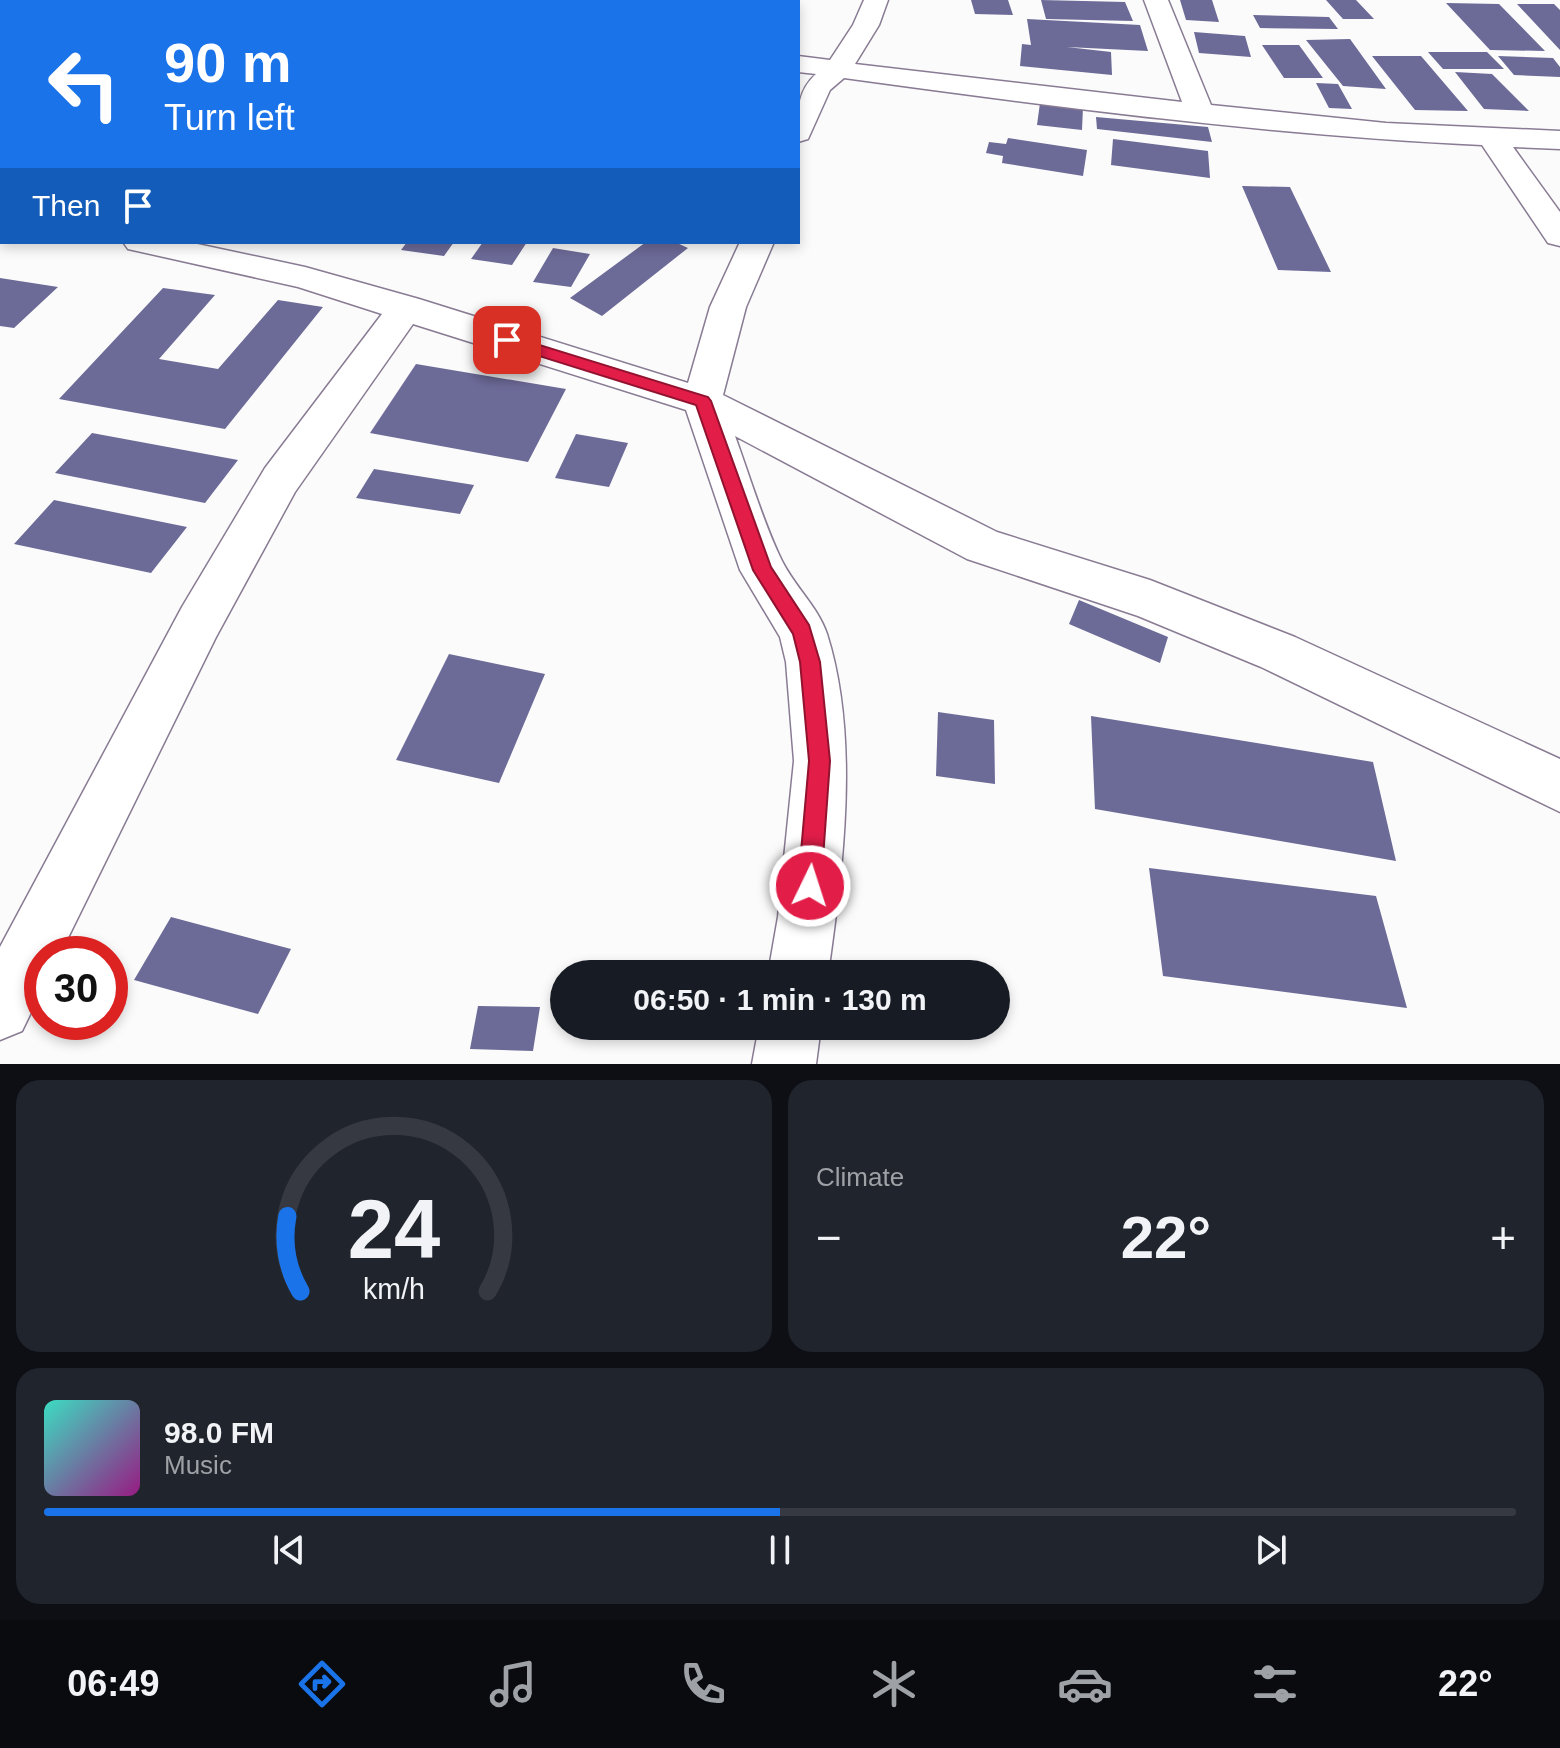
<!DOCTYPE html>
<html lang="en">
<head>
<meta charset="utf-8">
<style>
	body { margin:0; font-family:Arial,sans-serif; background:#20242c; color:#f1f3f6; height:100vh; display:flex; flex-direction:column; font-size:30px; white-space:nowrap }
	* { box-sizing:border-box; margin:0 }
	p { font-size:26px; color:#9ea1a6 }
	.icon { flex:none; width:44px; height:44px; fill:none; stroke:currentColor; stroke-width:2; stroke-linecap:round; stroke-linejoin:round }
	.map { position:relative; height:1064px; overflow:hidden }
	.panel { display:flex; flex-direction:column; gap:16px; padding:16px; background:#0d0f14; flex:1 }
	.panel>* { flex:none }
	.banner { position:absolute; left:0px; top:0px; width:800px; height:244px; box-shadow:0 4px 12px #0003; background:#1a73e8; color:#fff; overflow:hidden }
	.speed { position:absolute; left:24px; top:936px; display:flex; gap:16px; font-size:40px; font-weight:700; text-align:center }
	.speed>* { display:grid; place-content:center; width:104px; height:104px; border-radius:50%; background:#171b24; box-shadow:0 4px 12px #0003; line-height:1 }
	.speed .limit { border:12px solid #d22; background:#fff; color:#111 }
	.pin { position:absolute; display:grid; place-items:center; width:68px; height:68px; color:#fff; margin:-34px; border-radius:16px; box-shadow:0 4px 12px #0006 }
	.me { position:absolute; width:88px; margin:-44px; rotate:4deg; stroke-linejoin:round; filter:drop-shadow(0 0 6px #0008) }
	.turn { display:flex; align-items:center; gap:28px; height:168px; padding:0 32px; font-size:36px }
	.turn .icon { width:104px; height:104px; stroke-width:2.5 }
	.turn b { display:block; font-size:56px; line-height:68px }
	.then { display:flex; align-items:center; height:76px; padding:0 32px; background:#0003; gap:16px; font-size:30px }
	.big { font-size:60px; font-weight:700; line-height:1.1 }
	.panel .tile { flex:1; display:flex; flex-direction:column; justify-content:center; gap:12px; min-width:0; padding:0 28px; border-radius:24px; background:#20242c }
	.panel .dial { align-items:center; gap:0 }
	.dial svg { height:208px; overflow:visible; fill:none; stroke:#363941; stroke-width:7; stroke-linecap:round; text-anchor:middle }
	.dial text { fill:#f1f3f6; stroke:none }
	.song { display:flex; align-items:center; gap:24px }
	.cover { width:96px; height:96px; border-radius:12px; background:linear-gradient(135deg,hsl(170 70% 55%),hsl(310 70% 35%)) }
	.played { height:8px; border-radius:4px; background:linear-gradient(90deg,#1a73e8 50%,#363941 50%) }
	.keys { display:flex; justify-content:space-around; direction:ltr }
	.heat { display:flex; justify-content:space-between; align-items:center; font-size:44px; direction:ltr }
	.panel .tiles { flex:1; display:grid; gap:16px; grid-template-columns:1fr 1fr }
	.tile:last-child { grid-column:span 2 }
	.trip { position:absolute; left:550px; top:960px; width:460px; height:80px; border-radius:40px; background:#171b24; box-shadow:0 4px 12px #0003; font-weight:700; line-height:80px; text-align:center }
	.dock { display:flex; height:128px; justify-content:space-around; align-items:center; background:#090b0e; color:#9ea1a6 }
	.dock .icon { width:56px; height:56px }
	.dock .current { color:#1a73e8 }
	.dock b { font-size:36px; color:#f1f3f6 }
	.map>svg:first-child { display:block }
</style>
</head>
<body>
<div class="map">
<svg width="1560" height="1064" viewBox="0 0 1560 1064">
	<rect width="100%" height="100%" fill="#fbfbfb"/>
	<path fill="#6c6a97" d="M 971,0 L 1008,0 L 1013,15 L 975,14 Z
		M 1041,0 L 1125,2 L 1133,21 L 1046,19 Z
		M 1180,0 L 1212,0 L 1219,22 L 1186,20 Z
		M 1326,0 L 1356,0 L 1374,19 L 1343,19 Z
		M 1446,3 L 1499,4 L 1545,51 L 1490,50 Z
		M 1517,4 L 1554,4 L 1560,10 L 1560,50 Z
		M 1253,15 L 1329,17 L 1338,29 L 1260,28 Z
		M 1027,19 L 1140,25 L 1148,51 L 1067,47 L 1111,52 L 1112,75 L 1020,66 L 1022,44 L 1031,45 Z
		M 1194,32 L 1245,36 L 1251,57 L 1199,53 Z
		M 1350,39 L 1386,89 L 1343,86 L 1306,40 Z
		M 1262,45 L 1299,45 L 1323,78 L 1284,78 Z
		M 1428,52 L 1487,52 L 1504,69 L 1443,69 Z
		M 1372,56 L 1421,56 L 1468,111 L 1415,110 Z
		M 1498,56 L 1553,58 L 1560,67 L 1560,77 L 1514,75 Z
		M 1455,72 L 1492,74 L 1529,111 L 1484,109 Z
		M 1316,83 L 1338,84 L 1352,109 L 1329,108 Z
		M 1040,103 L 1083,107 L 1082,130 L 1037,125 Z
		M 1096,117 L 1208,127 L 1212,142 L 1097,129 Z
		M 1008,138 L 1087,150 L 1083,176 L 1002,163 L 1003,156 L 986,153 L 989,142 L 1006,144 Z
		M 1113,139 L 1208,151 L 1210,178 L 1111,165 Z
		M 1242,186 L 1290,187 L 1331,272 L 1278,270 Z
		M 407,242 L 454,242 L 444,256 L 401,250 Z
		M 483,242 L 527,242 L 512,265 L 471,259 Z
		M 646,242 L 675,242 L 688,248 L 602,316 L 570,298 Z
		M 553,248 L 590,254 L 571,287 L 533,282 Z
		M 0,278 L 58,287 L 14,328 L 0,326 Z
		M 163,288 L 215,295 L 159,359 L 218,369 L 278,300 L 323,307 L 225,429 L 59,399 Z
		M 416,364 L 566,389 L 528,462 L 370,433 Z
		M 92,433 L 238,460 L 205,503 L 55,473 Z
		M 576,434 L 628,443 L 609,487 L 555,478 Z
		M 374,469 L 474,485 L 460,514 L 356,498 Z
		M 54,500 L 187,527 L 151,573 L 14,544 Z
		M 1079,600 L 1168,637 L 1160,663 L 1069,624 Z
		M 449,654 L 545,674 L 499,783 L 396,760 Z
		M 938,712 L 994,720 L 995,784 L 936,776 Z
		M 1091,716 L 1373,762 L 1396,861 L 1095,809 Z
		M 1149,868 L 1376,896 L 1407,1008 L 1163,976 Z
		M 171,917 L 291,949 L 258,1014 L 134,980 Z
		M 478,1006 L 540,1007 L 533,1051 L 470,1049 Z"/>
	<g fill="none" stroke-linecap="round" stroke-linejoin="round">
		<defs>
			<path id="minor" d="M 390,0 L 425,0 L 426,2 L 391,2 Z
				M 864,0 L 888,0 L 879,25 L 855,64 L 1182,102 L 1144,0 L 1168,0 L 1211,105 L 1386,123 L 1560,131 L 1560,149 L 1513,147 L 1560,212 L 1560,246 L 1548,243 L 1482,145 C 1269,135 1055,107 844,78 L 830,90 L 808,139 L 798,142 C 798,116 795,93 816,74 L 798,72 L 798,56 L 830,60 L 853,25 Z
				M 0,212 L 2,212 L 2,232 L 0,232 Z
				M 123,242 L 188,242 L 305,267 L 419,299 L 688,383 L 710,307 L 740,242 L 774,242 L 746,307 L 723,395 L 997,532 L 1150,580 L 1295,637 L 1560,759 L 1560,812 L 1261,667 L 1138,616 L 967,559 L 735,436 C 750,477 763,522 782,561 C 795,587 818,607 827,634 C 860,738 843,868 828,974 L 768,974 L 778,917 L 794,761 L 786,662 L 780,637 L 740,570 L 686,410 L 413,324 L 295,492 L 216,637 L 60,954 L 42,954 L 42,990 L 22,1031 L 0,1040 L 0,947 L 182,607 L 265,468 L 382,314 L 298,287 L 128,249 Z
				M 759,1026 L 821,1026 L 816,1064 L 752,1064 Z"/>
		</defs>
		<use href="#minor" stroke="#887b93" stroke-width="3"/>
		<use href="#minor" fill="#fff" fill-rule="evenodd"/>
	</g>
	<path fill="#e11d48" stroke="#92132f" stroke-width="2" d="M 507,335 L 708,397 L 711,401 L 771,567 L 809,625 L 820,662 L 830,761 L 821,886 L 818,894 L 810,898 L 801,894 L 798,886 L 809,761 L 800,662 L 793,634 L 753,570 L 696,405 L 501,344 L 499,340 Z"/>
</svg>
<div class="speed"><div class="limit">30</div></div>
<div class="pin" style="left:507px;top:340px;background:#d93025"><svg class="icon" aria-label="arrive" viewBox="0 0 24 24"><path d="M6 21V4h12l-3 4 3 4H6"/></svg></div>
<svg class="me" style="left:810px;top:886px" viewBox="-20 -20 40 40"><circle r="17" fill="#e11d48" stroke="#fff" stroke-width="3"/><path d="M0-11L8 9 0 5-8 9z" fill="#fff"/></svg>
<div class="trip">06:50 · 1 min · 130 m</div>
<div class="banner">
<div class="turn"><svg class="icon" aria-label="left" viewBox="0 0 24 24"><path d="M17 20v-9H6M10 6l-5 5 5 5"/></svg><div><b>90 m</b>Turn left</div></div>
<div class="then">Then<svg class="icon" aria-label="arrive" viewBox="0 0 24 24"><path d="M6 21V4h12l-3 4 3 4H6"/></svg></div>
</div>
</div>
<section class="panel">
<div class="tiles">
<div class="tile dial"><svg viewBox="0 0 100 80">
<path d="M14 69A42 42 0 1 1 86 69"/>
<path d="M14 69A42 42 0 0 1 9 40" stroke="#1a73e8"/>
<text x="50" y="56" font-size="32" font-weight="700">24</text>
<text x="50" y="72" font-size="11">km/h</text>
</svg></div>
<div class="tile"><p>Climate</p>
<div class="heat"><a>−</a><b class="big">22°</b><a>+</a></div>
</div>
<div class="tile">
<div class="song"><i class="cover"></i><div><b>98.0 FM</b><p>Music</p></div></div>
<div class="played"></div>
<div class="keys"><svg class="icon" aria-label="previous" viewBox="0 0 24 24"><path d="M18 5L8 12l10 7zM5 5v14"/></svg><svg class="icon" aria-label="pause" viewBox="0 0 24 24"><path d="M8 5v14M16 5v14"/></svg><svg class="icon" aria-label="next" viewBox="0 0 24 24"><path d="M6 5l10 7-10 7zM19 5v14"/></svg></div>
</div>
</div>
</section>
<nav class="dock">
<b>06:49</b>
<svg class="icon current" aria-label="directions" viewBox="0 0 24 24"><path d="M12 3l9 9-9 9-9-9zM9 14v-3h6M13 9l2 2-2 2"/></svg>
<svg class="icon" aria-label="music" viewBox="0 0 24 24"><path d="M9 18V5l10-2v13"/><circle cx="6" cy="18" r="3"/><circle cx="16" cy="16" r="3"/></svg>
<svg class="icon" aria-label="phone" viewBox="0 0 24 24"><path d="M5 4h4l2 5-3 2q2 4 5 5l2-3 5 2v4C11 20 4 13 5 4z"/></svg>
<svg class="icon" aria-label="climate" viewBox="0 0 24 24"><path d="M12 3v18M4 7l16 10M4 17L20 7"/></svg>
<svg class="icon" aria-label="car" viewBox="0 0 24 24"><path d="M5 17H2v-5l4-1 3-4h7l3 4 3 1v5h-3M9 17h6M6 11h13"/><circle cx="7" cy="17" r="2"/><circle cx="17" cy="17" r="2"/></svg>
<svg class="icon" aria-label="filters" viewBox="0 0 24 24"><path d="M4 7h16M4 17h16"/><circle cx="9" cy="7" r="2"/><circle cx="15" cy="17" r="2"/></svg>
<b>22°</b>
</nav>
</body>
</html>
